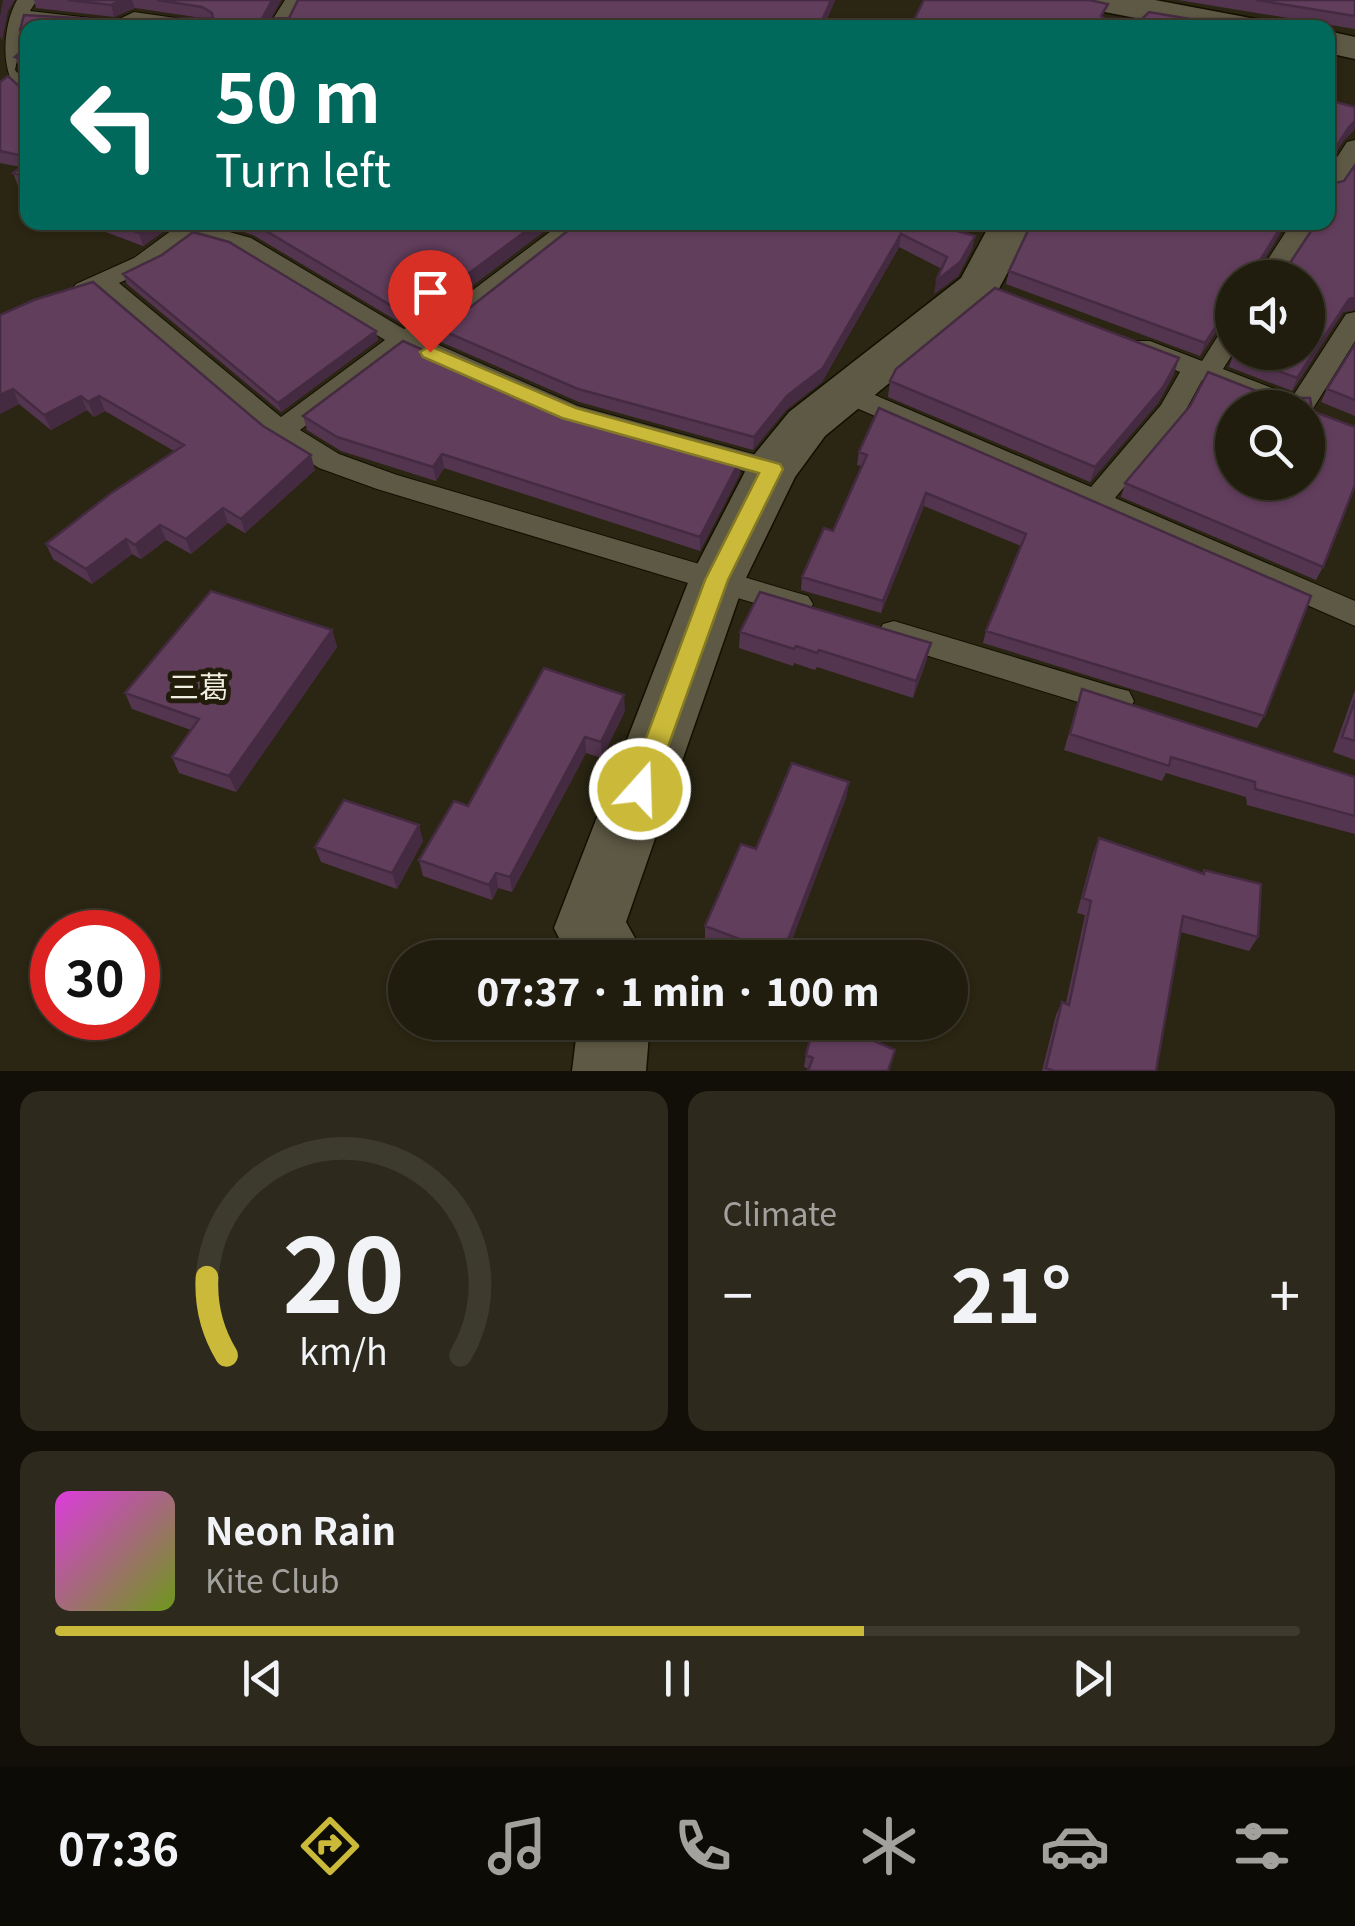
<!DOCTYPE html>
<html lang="en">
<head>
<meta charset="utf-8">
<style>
	body { margin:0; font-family:Georgia,"Noto Sans JP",serif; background:#2d291c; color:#f1f3f6; height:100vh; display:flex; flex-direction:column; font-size:38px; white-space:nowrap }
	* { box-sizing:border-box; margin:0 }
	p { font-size:32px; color:#a2a19e }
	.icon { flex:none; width:55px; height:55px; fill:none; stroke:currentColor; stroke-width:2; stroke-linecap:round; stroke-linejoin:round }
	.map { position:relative; height:1071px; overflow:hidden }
	.drawer { display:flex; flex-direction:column; gap:20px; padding:20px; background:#120f08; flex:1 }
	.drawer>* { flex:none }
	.banner { position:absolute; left:20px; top:20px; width:1315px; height:210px; border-radius:20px; box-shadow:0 2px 8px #0004,0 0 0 2px #3d3a2e; background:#00695c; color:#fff; overflow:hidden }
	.fabs { position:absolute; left:1215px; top:260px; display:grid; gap:20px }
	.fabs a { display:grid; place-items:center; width:110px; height:110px; border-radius:50%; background:#201c0e; box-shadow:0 2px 8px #0004,0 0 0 2px #3d3a2e; font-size:50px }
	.speed { position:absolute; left:30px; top:910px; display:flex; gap:20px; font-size:50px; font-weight:700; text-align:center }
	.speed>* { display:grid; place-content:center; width:130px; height:130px; border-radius:50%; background:#201c0e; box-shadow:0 2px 8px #0004,0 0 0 2px #3d3a2e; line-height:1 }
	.speed .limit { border:15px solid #d22; background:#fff; color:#111 }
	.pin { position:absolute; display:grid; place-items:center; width:85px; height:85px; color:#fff; margin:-102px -42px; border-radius:50% 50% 50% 0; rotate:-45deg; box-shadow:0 0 10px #0007 }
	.pin .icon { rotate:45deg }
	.me { position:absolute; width:110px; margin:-55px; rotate:20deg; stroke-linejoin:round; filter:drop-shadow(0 0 8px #0008) }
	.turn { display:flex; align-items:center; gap:35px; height:210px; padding:0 30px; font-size:45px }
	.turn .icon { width:130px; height:130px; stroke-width:2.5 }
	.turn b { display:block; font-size:70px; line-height:85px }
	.big { font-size:75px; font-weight:800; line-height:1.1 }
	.drawer .widget { flex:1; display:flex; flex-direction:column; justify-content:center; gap:15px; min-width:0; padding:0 35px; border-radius:20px; background:#2d291c }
	.drawer .dial { align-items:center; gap:0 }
	.dial svg { height:260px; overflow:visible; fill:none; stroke:#3d3a2e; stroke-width:7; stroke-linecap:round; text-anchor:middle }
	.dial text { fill:#f1f3f6; stroke:none }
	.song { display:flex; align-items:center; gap:30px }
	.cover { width:120px; height:120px; border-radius:15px; background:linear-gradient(135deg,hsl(300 70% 55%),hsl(80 70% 35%)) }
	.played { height:10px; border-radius:5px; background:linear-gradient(90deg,#cbba39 65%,#3d3a2e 65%) }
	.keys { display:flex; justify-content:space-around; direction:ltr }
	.heat { display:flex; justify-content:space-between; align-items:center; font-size:55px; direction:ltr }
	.drawer .tiles { flex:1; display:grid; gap:20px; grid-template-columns:1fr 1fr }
	.widget:last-child { grid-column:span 2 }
	.trip { position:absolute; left:388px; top:940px; width:580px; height:100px; border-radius:50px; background:#201c0e; box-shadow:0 2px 8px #0004,0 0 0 2px #3d3a2e; font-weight:800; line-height:100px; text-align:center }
	.tab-bar { display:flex; height:160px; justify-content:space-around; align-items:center; background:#0d0b06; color:#a2a19e }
	.tab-bar .icon { width:70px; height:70px }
	.tab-bar .on { color:#cbba39 }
	.tab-bar b { font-size:45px; color:#f1f3f6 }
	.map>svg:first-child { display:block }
</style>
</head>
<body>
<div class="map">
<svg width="1355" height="1071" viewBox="0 0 1355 1071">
	<rect width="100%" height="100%" fill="#2b2613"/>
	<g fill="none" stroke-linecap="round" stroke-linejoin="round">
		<defs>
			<path id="service" d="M 17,0 L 37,0 L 30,11 L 115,21 L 134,12 L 203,22 L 213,28 C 150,28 88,30 25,23 L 15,70 L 28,84 L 28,97 C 0,86 0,30 17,0 Z
				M 285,0 L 305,0 L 288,28 L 267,28 Z
				M 1355,140 L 1355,164 L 1336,192 L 1328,194 L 1328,171 L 1347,142 Z
				M 183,222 L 211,222 L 208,226 L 251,238 L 404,329 L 445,311 L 563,222 L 591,222 L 463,323 L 425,339 L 578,406 L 782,462 L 786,469 L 782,476 L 772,479 L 559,420 L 405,350 L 300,430 L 339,454 L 397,475 L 808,596 L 813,604 L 808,612 L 797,616 L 377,489 L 319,468 L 270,438 L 99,292 L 85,297 L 72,289 L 76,284 L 134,258 ZM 194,237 L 233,248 L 385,340 L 281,417 L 119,283 L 152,268 Z
				M 1292,222 L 1316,222 L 1281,278 L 1256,278 Z
				M 1355,312 L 1355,341 L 1309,415 L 1308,408 L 1270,408 L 1202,380 L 1182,417 L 1115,498 L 1355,601 L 1355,626 L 836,399 L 832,393 L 836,387 L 856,387 L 1091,487 L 1161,405 L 1180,372 L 1132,353 L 1128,347 L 1132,341 L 1150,341 L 1202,361 L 1223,328 L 1232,326 L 1234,352 L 1223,369 L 1293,396 L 1346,314 Z
				M 894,621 L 1117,688 L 1129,691 L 1134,701 L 1129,711 L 1117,714 L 883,642 L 878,633 L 883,624 Z"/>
			<path id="minor" d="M 991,222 L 1035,222 L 995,296 L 825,436 L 795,477 L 745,580 L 626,922 L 646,958 L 569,958 L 554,928 L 689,580 L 753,456 L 789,412 L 961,278 Z
				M 578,1022 L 650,1022 L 646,1071 L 572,1071 Z"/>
			<path id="secondary" d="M 1079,0 L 1155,0 L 1261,20 L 1266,28 L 1187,28 L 1084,8 Z
				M 1328,31 L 1355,37 L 1355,59 L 1328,53 Z"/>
		</defs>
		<use href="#service" stroke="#130f01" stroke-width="2"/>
		<use href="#minor" stroke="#130f01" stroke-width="3"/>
		<use href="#secondary" stroke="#130f01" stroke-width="3"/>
		<use href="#service" fill="#5d5944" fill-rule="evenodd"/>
		<use href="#minor" fill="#5d5944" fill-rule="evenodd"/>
		<use href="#secondary" fill="#5d5944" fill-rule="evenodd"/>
	</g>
	<path fill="#543550" d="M 34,0 L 281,0 L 271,18 L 289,18 L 298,0 L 835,0 L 827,19 L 868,28 L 28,28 L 28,42 L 25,42 L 20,30 L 24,15 L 115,20 L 202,18 L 135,8 L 114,17 L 36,8 Z
		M 1178,0 L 1355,0 L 1355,29 Z
		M 28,46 L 28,189 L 18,186 L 13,173 L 20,167 L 0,163 L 0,82 L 21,88 L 27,84 L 27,78 L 24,70 L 20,70 L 15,57 Z
		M 1328,100 L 1355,107 L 1355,129 L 1344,140 L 1330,161 L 1331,184 L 1344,181 L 1355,165 L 1355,310 L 1343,312 L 1292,391 L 1229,367 L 1234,352 L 1308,352 L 1232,278 L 1220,326 L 1200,356 L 1006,284 L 1009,271 L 1032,222 L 1287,222 L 1260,266 L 1286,269 L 1328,222 Z
		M 79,222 L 177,222 L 143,246 Z
		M 214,222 L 556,222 L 443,308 L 404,325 L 253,235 Z
		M 579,222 L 975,236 L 972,249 L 958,276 L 934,294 L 942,269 L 899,247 L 822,382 L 786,410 L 753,450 L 579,402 L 434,339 L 432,326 L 463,313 Z
		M 958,222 L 988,222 L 983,229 Z
		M 123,274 L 376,331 L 378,340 L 281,412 L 127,284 Z
		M 0,315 L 315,470 L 245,533 L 228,523 L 191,554 L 166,540 L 141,559 L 132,554 L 92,584 L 53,559 L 46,544 L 174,451 L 105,411 L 94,417 L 87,410 L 51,430 L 19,404 L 0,414 Z
		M 1355,344 L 1355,416 L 1321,402 L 1327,389 Z
		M 1174,374 L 1158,403 L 1090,482 L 888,397 L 890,381 Z
		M 1274,398 L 1312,411 L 1323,567 L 1316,580 L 1121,497 L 1125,483 Z
		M 879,408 L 1264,716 L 1257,728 L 983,643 L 986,631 L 1021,546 L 924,506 L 881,613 L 801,590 L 802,577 L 833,531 L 862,466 L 857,465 L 859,452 Z
		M 557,410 L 740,460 L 740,474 L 700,551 L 444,468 L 436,481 L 341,451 L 307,430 L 303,416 Z
		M 332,630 L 337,647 L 236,792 L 179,773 L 172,757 L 191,730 L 132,709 L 125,693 Z
		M 740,632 L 927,659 L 913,698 L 817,667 L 815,670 L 794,663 L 793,666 L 739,648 Z
		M 1082,689 L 1355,777 L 1355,834 L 1247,805 L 1246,797 L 1166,773 L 1162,781 L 1064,750 Z
		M 1355,690 L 1355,760 L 1333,752 Z
		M 625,711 L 602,758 L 586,753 L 512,892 L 498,888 L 492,900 L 423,876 L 419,860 L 468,806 Z
		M 849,782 L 846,798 L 785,958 L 748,958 L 705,941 L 705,926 L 756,849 Z
		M 1099,838 L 1202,873 L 1204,870 L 1258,937 L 1249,951 L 1181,932 L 1156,1071 L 1042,1071 L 1056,1015 L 1062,1002 L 1066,1003 L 1085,915 L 1077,913 L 1093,853 Z
		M 423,841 L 397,889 L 321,862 L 315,847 Z
		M 831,1022 L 809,1069 L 804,1067 L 806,1055 Z"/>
	<path fill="#452b41" d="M 3,0 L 15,0 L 8,11 L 2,41 L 0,36 L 0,16 Z
		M 122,0 L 132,0 L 135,8 L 114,17 L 111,5 Z
		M 272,0 L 281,0 L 266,28 L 262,19 Z
		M 831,0 L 835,0 L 823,28 L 823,18 Z
		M 1355,121 L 1355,129 L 1344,140 L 1328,165 L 1330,156 L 1349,127 Z
		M 154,222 L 177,222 L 143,246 L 139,233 Z
		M 538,222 L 556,222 L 443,308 L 404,325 L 402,312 Z
		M 1284,222 L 1287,222 L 1253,278 L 1257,265 Z
		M 901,234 L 899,247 L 822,382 L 786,410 L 753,450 L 754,437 Z
		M 975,236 L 972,249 L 958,276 L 934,294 L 936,281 Z
		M 1355,297 L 1355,310 L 1343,312 L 1292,391 L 1297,378 L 1349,299 Z
		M 1232,311 L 1232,323 L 1220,326 L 1200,356 L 1205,343 L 1225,313 Z
		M 376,331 L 378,340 L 281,412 L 278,403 Z
		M 1179,358 L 1174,374 L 1158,403 L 1090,482 L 1095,467 Z
		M 13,389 L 19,404 L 0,414 L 0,395 Z
		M 81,396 L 87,410 L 51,430 L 44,415 Z
		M 99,396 L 105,411 L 94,417 L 88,402 Z
		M 442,454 L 444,468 L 436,481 L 433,467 Z
		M 311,455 L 315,470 L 245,533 L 241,519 Z
		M 740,460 L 740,474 L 700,551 L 700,537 Z
		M 926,493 L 924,506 L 881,613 L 883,601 Z
		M 223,508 L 228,523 L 191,554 L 186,539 Z
		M 160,525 L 166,540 L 141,559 L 135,545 Z
		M 126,539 L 132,554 L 92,584 L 86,569 Z
		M 332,630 L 337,647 L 236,792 L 229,776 Z
		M 931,643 L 927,659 L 913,698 L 916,681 Z
		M 624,695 L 625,711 L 602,758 L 601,742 Z
		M 585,737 L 586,753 L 512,892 L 510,877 Z
		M 849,782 L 846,798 L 785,958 L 781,958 Z
		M 419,825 L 423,841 L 397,889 L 392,873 Z
		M 496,873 L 498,888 L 492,900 L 489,885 Z"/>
	<path fill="#623e5d" stroke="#452b41" stroke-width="2.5" fill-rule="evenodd" d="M 68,0 L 122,0 L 111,5 Z
		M 157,0 L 272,0 L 262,19 L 289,18 L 298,0 L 831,0 L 823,18 L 868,28 L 28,28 L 28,30 L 20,30 L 24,15 L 115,20 L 213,18 L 212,13 L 202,7 Z
		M 924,0 L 1089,0 L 1108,4 L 1101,16 L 1105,19 L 1142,19 L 1149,12 L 1190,19 L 1246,19 L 1244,28 L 910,28 Z
		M 1256,0 L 1355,0 L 1355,16 Z
		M 28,46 L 28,157 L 0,151 L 0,82 L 8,76 L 21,88 L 27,84 L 27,71 L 22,64 L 27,59 L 15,57 Z
		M 1328,100 L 1355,107 L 1355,121 L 1349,127 L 1330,156 L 1331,184 L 1344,181 L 1355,165 L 1355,297 L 1349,299 L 1297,378 L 1234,354 L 1234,352 L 1308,352 L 1308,278 L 1232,278 L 1232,311 L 1225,313 L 1205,343 L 1009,271 L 1032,222 L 1284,222 L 1257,265 L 1286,269 L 1317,222 L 1328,222 Z
		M 28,162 L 28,177 L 13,173 Z
		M 110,222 L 154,222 L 139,233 Z
		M 251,222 L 538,222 L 441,294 L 402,312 Z
		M 579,222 L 925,222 L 975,236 L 960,262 L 936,281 L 947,257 L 901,234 L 823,368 L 787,396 L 754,437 L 578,389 L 432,326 L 463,313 Z
		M 193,232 L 229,242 L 376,331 L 278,403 L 123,274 L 162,255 Z
		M 93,282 L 263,426 L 311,455 L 241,519 L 223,508 L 186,539 L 160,525 L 135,545 L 126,539 L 86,569 L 46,544 L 110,494 L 184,445 L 99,396 L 88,402 L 81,396 L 44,415 L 13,389 L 0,395 L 0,315 L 34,300 Z
		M 995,288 L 1179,358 L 1163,387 L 1095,467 L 890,381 L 896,369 Z
		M 403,341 L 557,410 L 740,460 L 700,537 L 442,454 L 433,467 L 337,437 L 303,416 Z
		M 1355,344 L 1355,400 L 1327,389 Z
		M 1208,372 L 1274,398 L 1310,398 L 1312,411 L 1355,427 L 1355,485 L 1323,567 L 1125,483 L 1190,406 ZM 1232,408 L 1308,408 L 1308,482 L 1232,482 Z
		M 879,408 L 1311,596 L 1264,716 L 986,631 L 1026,534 L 926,493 L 883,601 L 802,577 L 824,528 L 833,531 L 867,455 L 859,452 Z
		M 211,591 L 332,630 L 229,776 L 172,757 L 199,719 L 125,693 Z
		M 760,592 L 931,643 L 916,681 L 819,650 L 817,653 L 796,646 L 794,649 L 740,632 Z
		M 544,668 L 624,695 L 601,742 L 585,737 L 510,877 L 496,873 L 489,885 L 419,860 L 454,801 L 468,806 Z
		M 1082,689 L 1355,777 L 1355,816 L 1255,789 L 1255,782 L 1171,757 L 1169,766 L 1070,734 Z
		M 1355,700 L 1355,741 L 1342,737 Z
		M 792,763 L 849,782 L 782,955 L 705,926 L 741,844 L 756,849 Z
		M 344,800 L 419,825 L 392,873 L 315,847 Z
		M 1099,838 L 1204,874 L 1204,870 L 1261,884 L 1258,937 L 1183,916 L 1156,1071 L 1054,1071 L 1046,1068 L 1062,1002 L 1069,1005 L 1091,901 L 1083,898 Z
		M 815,1022 L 831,1022 L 895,1050 L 888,1071 L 808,1071 L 813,1058 L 806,1055 Z"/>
	<path fill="#cbba39" stroke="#847925" stroke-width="2.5" d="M 430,346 L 576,408 L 780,464 L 783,469 L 728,580 L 650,797 L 640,800 L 631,797 L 627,789 L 705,580 L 759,473 L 562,418 L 423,357 L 420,352 Z"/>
	<g text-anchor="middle" stroke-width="10" stroke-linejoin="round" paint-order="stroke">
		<g font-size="30" fill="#f0ede1" stroke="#211d0a">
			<text x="199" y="698">三葛</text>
		</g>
	</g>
</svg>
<div class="fabs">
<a><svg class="icon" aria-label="sound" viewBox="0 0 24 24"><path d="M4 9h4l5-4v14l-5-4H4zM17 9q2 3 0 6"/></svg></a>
<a><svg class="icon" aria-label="search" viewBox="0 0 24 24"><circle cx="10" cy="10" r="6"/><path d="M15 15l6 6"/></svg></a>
</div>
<div class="speed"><div class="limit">30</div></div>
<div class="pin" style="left:430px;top:352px;background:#d93025"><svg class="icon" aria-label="arrive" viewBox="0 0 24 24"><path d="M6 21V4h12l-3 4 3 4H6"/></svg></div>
<svg class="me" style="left:640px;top:789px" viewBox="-20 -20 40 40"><circle r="17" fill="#cbba39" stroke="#fff" stroke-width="3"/><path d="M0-11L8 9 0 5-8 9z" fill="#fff"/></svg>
<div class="trip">07:37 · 1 min · 100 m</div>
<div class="banner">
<div class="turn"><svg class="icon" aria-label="left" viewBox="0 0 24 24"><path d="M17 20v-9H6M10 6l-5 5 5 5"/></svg><div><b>50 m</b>Turn left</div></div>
</div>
</div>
<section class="drawer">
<div class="tiles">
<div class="widget dial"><svg viewBox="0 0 100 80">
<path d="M14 69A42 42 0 1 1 86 69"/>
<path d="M14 69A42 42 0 0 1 8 45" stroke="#cbba39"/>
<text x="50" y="56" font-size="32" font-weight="700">20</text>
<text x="50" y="72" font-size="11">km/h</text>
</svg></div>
<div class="widget"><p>Climate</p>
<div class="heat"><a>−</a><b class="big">21°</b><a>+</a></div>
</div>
<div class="widget">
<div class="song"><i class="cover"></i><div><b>Neon Rain</b><p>Kite Club</p></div></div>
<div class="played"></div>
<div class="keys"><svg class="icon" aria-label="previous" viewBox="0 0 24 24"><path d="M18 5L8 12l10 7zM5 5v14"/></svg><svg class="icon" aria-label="pause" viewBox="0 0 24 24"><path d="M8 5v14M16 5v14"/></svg><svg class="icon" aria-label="next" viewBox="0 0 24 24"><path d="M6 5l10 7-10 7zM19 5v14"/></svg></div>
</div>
</div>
</section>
<nav class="tab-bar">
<b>07:36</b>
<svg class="icon on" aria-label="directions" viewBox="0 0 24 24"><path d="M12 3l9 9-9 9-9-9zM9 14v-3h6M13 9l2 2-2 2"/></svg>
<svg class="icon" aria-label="music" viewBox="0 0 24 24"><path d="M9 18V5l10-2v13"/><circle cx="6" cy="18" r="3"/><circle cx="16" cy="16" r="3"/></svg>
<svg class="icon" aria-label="phone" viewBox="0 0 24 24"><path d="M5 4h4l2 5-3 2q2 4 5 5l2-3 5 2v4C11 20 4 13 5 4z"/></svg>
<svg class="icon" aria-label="climate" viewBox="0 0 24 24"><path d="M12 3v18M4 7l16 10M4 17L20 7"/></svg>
<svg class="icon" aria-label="car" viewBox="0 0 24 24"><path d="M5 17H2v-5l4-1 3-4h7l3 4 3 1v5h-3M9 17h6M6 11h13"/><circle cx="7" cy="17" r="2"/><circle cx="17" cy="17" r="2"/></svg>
<svg class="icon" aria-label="filters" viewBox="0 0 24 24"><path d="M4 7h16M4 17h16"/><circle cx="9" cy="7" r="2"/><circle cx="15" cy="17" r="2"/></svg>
</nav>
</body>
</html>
